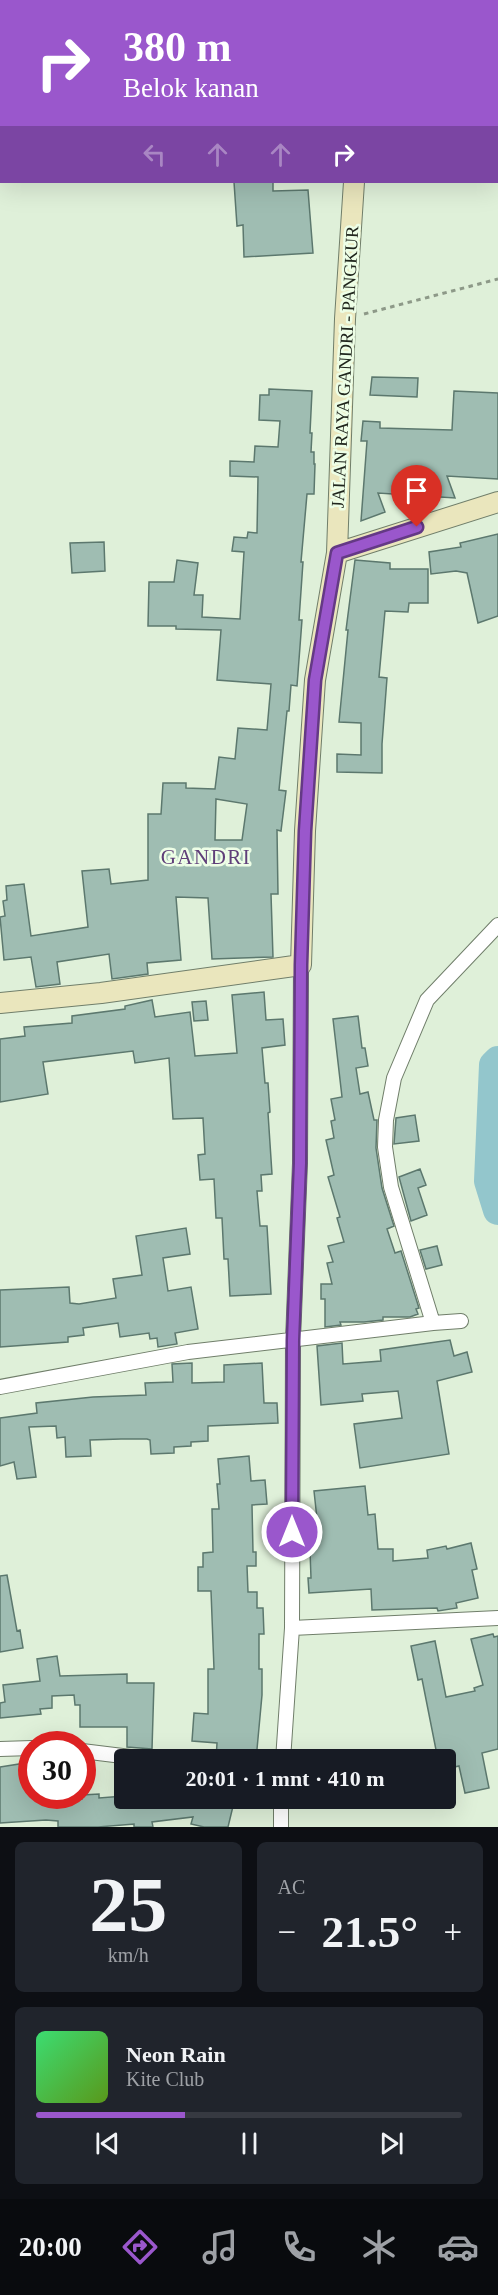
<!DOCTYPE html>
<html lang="id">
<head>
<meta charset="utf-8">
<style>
	body { margin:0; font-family:"Times New Roman",serif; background:#20242c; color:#f1f3f6; height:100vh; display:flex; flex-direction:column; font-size:22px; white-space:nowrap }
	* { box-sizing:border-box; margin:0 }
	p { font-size:20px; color:#9ea1a6 }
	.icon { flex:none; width:33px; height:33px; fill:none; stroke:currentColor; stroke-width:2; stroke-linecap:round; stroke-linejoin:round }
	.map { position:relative; height:1827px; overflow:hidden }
	.side { display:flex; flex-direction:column; gap:15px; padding:15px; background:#0d0f14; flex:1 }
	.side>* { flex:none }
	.hud { position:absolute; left:0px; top:0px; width:498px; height:183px; box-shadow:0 6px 24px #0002; background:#9a57cc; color:#fff; overflow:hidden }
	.speed { position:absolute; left:18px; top:1731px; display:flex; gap:12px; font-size:30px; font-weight:700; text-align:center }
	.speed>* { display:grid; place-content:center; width:78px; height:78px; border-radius:50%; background:#171b24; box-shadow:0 6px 24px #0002; line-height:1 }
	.speed .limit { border:9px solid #d22; background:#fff; color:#111 }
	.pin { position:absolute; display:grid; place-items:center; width:51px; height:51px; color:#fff; margin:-62px -26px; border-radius:50% 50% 50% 0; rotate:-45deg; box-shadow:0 0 6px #0007 }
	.pin .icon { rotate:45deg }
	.me { position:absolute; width:66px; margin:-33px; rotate:0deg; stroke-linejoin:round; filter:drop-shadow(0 0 4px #0008) }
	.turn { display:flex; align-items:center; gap:21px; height:126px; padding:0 24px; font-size:27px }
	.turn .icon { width:78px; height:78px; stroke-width:2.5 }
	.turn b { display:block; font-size:42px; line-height:51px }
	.lanes { display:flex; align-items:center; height:57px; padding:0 24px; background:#0003; justify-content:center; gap:30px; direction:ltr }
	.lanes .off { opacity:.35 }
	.big { font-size:45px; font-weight:800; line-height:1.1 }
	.side .widget { flex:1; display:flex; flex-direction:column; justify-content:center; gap:9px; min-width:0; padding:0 21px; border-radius:9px; background:#20242c }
	.side .dial { align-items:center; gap:0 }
	.dial b { font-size:78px; line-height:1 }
	.song { display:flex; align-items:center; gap:18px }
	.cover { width:72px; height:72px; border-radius:9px; background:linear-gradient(135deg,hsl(140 70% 55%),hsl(90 70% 35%)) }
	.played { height:6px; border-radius:3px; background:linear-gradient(90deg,#9a57cc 35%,#363941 35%) }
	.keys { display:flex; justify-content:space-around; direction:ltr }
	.heat { display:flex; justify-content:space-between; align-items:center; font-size:33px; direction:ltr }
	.side .tiles { flex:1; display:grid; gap:15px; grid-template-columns:1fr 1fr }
	.widget:last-child { grid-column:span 2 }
	.trip { position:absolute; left:114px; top:1749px; width:342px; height:60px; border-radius:6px; background:#171b24; box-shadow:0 6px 24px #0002; font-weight:800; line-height:60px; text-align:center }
	.tab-bar { display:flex; height:96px; justify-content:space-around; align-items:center; background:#090b0e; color:#9ea1a6 }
	.tab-bar .icon { width:42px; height:42px }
	.tab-bar .active { color:#9a57cc }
	.tab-bar b { font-size:27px; color:#f1f3f6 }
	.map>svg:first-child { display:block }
</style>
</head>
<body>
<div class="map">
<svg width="498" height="1827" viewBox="0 0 498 1827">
	<rect width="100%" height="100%" fill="#dff0d9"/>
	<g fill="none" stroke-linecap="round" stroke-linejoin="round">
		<path stroke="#93c6cc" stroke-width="30" d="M 498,1061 L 494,1065 L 489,1181 L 498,1210"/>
	</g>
	<path fill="#9fbdb2" stroke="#5c786e" stroke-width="1.5" fill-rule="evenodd" d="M 234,182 L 273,182 L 273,191 L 308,190 L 313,253 L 244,257 L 243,225 L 237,226 Z
		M 372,377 L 418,378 L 417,397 L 370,395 Z
		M 269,389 L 312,391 L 310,433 L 312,433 L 311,452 L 314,452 L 314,464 L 315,464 L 314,494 L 307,494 L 301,562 L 303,562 L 299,620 L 302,620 L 297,686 L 291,685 L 289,711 L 287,711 L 279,790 L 286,791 L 281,831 L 277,830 L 278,894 L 271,894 L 273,957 L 212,959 L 208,898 L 176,897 L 181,960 L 147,963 L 148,974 L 112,979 L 109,954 L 57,962 L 60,984 L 36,987 L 31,957 L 4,960 L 0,917 L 5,916 L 3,901 L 7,900 L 6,886 L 24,884 L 31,936 L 88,927 L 82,871 L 109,869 L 111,884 L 148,880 L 148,814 L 161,814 L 163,783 L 186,783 L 186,788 L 215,789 L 219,757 L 235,759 L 238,728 L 267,730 L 271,684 L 217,680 L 221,630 L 176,629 L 176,626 L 148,626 L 149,582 L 174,582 L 177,560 L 198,563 L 194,595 L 203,595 L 202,617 L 240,619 L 244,552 L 232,551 L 234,537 L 247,538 L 248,532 L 257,533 L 258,477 L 230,476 L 230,461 L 254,462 L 255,446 L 278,447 L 280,421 L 259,420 L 260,395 L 269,395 ZM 216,799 L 247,804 L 242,840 L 215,840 Z
		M 454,391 L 498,393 L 498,479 L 447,476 L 455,498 L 378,493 L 385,512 L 361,521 L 367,441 L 361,441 L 363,421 L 380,422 L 380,428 L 452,430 Z
		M 498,534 L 498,616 L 478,623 L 467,573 L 456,571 L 431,574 L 429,552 L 461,547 L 460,543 Z
		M 104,542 L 105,571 L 72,573 L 70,543 Z
		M 355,560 L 390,563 L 390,569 L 428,569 L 428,603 L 409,603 L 408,612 L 385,611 L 379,677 L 387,678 L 382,744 L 382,773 L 337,772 L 337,754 L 361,755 L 361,723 L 339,722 L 348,630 L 346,630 Z
		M 264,992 L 266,1020 L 283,1019 L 285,1045 L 262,1048 L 265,1083 L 268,1083 L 270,1112 L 268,1113 L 272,1174 L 261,1175 L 262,1191 L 257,1191 L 260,1226 L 267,1226 L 271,1294 L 230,1296 L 228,1259 L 224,1259 L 222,1218 L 216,1218 L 214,1179 L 200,1180 L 198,1155 L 205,1154 L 203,1118 L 173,1119 L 169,1058 L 135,1063 L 133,1051 L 43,1062 L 48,1094 L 0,1102 L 0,1039 L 25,1036 L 24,1027 L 72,1023 L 72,1016 L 125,1009 L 125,1006 L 152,1000 L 155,1017 L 190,1012 L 195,1056 L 237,1053 L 232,995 Z
		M 206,1001 L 208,1020 L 194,1021 L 192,1002 Z
		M 358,1016 L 362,1048 L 365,1048 L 368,1066 L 356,1068 L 360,1094 L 368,1092 L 374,1120 L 377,1120 L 376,1148 L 382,1188 L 394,1226 L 387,1229 L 395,1253 L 401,1251 L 419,1308 L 416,1309 L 418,1314 L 410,1317 L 383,1317 L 383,1320 L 364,1322 L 340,1322 L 341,1325 L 325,1327 L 325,1299 L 321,1299 L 321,1284 L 332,1284 L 327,1263 L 333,1262 L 328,1246 L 344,1242 L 337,1218 L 340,1217 L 328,1177 L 334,1175 L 326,1140 L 334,1138 L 331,1121 L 335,1120 L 331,1099 L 342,1097 L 333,1019 Z
		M 415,1115 L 419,1141 L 394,1144 L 396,1118 Z
		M 420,1169 L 426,1185 L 418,1188 L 427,1215 L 411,1221 L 399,1177 Z
		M 186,1228 L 190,1254 L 163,1258 L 168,1291 L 191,1287 L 198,1329 L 175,1333 L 177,1344 L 158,1347 L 157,1338 L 150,1339 L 149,1333 L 120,1337 L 118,1323 L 83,1328 L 84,1335 L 68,1337 L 68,1342 L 0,1347 L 0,1290 L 69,1287 L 70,1303 L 79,1304 L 116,1298 L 113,1279 L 142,1275 L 136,1236 Z
		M 437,1246 L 442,1265 L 426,1269 L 420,1250 Z
		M 450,1340 L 454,1356 L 467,1352 L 472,1372 L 437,1381 L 449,1454 L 360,1468 L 354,1424 L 402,1418 L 398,1391 L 362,1394 L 363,1401 L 321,1405 L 317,1346 L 342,1343 L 343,1364 L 381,1361 L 380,1350 Z
		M 192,1363 L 192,1383 L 224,1382 L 224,1365 L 262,1363 L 264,1403 L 277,1403 L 278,1423 L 208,1426 L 208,1441 L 191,1442 L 191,1446 L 174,1447 L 174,1453 L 151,1454 L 150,1440 L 147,1439 L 121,1439 L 90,1440 L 91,1456 L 66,1457 L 65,1437 L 57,1438 L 56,1426 L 29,1427 L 36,1477 L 17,1479 L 14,1462 L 0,1466 L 0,1418 L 37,1413 L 36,1403 L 93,1397 L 146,1395 L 145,1383 L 173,1382 L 172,1364 Z
		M 249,1456 L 251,1481 L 265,1480 L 267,1504 L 252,1505 L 253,1552 L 256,1552 L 256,1566 L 247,1566 L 248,1592 L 257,1592 L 257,1608 L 263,1608 L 264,1634 L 259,1634 L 259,1669 L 262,1669 L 262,1695 L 256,1760 L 216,1760 L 217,1743 L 192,1741 L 194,1713 L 208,1714 L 208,1669 L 214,1669 L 211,1591 L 198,1591 L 198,1567 L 203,1567 L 203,1553 L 213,1552 L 212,1509 L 219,1509 L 217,1484 L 220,1484 L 218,1459 Z
		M 365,1486 L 368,1515 L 375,1514 L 378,1549 L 393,1549 L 393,1561 L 428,1558 L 427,1550 L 446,1546 L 447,1549 L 471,1543 L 477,1569 L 472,1570 L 478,1598 L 456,1603 L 457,1608 L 438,1611 L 437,1608 L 372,1610 L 371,1589 L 309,1593 L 308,1578 L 311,1578 L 310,1551 L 312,1551 L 309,1520 L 317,1519 L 314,1491 Z
		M 7,1575 L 17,1631 L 20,1630 L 23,1648 L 0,1652 L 0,1576 Z
		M 493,1634 L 494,1637 L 498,1636 L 498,1749 L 482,1753 L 489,1788 L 465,1793 L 459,1766 L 446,1769 L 446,1760 L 438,1760 L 422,1679 L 418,1680 L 411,1646 L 435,1641 L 446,1697 L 475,1691 L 474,1688 L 483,1685 L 471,1639 Z
		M 57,1656 L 60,1676 L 127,1674 L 127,1683 L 154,1683 L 152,1749 L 127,1747 L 127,1727 L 80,1727 L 80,1705 L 75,1705 L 74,1695 L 52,1696 L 52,1708 L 40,1709 L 41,1714 L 0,1718 L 0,1703 L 5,1702 L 3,1685 L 40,1681 L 37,1659 Z
		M 32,1762 L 32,1796 L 42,1796 L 42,1799 L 56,1798 L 56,1801 L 82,1799 L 82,1795 L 99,1794 L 99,1798 L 124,1796 L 124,1798 L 235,1798 L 228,1827 L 204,1827 L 191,1824 L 193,1817 L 152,1822 L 153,1827 L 134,1827 L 134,1824 L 98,1827 L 58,1827 L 58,1821 L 46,1820 L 0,1823 L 0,1767 Z"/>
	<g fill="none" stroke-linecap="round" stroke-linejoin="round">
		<defs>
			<path id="street" d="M 433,1323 L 391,1187 L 385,1147 L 386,1120 L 394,1078 L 427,1000 L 498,925
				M 0,1387 L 188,1352 L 433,1323 L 461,1321
				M 292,1628 L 498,1618
				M 0,1749 L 32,1748
				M 82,1751 L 155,1760
				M 283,1760 L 292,1628 L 293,1340 L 300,1163 L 301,965
				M 281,1798 L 281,1827"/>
			<path id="secondary" d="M 365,2 L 365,0
				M 337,553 L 498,502
				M 0,1003 L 101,993 L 301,965 L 305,831 L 315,680 L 337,553 L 345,319 L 354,182"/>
		</defs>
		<use href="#street" stroke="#707e6a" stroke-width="16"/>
		<use href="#secondary" stroke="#707e6a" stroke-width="22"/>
		<path stroke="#8d9988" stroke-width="3" stroke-dasharray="4.5 4.5" stroke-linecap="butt" d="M 364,314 L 498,279"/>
		<use href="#street" stroke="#fff" stroke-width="14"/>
		<use href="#secondary" stroke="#eae6bd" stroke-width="20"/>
	</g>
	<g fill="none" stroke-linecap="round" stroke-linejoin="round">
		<defs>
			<path id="route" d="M 292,1532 L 293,1340 L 300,1163 L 301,965 L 305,831 L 315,680 L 337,553 L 417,527"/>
		</defs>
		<use href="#route" stroke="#643985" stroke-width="15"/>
		<use href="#route" stroke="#9a57cc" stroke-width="10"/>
	</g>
	<g text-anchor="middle" stroke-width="5" stroke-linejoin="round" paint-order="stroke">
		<g font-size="18" fill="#20261d" stroke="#edfee6">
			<text transform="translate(345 367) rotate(-87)" y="6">JALAN RAYA GANDRI - PANGKUR</text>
		</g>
		<g font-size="21" letter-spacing="1.5" fill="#5f3f79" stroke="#edfee6">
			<text x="206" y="864">GANDRI</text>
		</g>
	</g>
</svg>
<div class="speed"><div class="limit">30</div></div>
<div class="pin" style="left:417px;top:527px;background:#d93025"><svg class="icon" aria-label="arrive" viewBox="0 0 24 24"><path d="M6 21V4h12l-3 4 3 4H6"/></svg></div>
<svg class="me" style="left:292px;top:1532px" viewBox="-20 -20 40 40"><circle r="17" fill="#9a57cc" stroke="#fff" stroke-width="3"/><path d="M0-11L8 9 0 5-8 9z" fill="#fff"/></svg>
<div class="trip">20:01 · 1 mnt · 410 m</div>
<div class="hud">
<div class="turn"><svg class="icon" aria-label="right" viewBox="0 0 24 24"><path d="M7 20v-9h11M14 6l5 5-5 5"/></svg><div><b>380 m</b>Belok kanan</div></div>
<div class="lanes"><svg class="icon off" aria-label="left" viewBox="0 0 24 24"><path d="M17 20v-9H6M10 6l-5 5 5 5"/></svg><svg class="icon off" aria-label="ahead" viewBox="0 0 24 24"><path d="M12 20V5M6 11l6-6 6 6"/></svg><svg class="icon off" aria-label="ahead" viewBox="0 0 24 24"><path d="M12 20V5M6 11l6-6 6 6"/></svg><svg class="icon" aria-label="right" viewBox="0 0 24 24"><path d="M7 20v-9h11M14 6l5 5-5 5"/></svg></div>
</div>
</div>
<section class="side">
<div class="tiles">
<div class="widget dial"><b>25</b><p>km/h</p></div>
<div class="widget"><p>AC</p>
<div class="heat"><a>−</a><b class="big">21.5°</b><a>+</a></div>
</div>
<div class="widget">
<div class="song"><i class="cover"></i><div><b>Neon Rain</b><p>Kite Club</p></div></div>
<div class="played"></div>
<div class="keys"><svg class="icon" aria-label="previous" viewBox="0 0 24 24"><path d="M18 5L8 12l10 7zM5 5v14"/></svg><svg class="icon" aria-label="pause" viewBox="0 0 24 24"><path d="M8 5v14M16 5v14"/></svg><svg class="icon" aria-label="next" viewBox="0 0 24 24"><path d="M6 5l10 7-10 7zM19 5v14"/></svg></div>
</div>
</div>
</section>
<nav class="tab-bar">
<b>20:00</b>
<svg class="icon active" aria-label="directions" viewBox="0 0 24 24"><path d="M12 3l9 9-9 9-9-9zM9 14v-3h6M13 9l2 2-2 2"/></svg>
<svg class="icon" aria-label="music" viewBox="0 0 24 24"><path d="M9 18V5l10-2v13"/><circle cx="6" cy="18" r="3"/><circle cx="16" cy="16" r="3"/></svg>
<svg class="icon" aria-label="phone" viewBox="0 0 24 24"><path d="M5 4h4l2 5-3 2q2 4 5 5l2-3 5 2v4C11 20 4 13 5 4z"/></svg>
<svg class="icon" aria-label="climate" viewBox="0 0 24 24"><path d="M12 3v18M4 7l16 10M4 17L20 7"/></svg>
<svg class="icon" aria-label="car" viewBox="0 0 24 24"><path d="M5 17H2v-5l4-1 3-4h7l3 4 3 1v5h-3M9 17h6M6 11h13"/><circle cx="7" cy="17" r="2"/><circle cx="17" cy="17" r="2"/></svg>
</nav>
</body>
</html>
